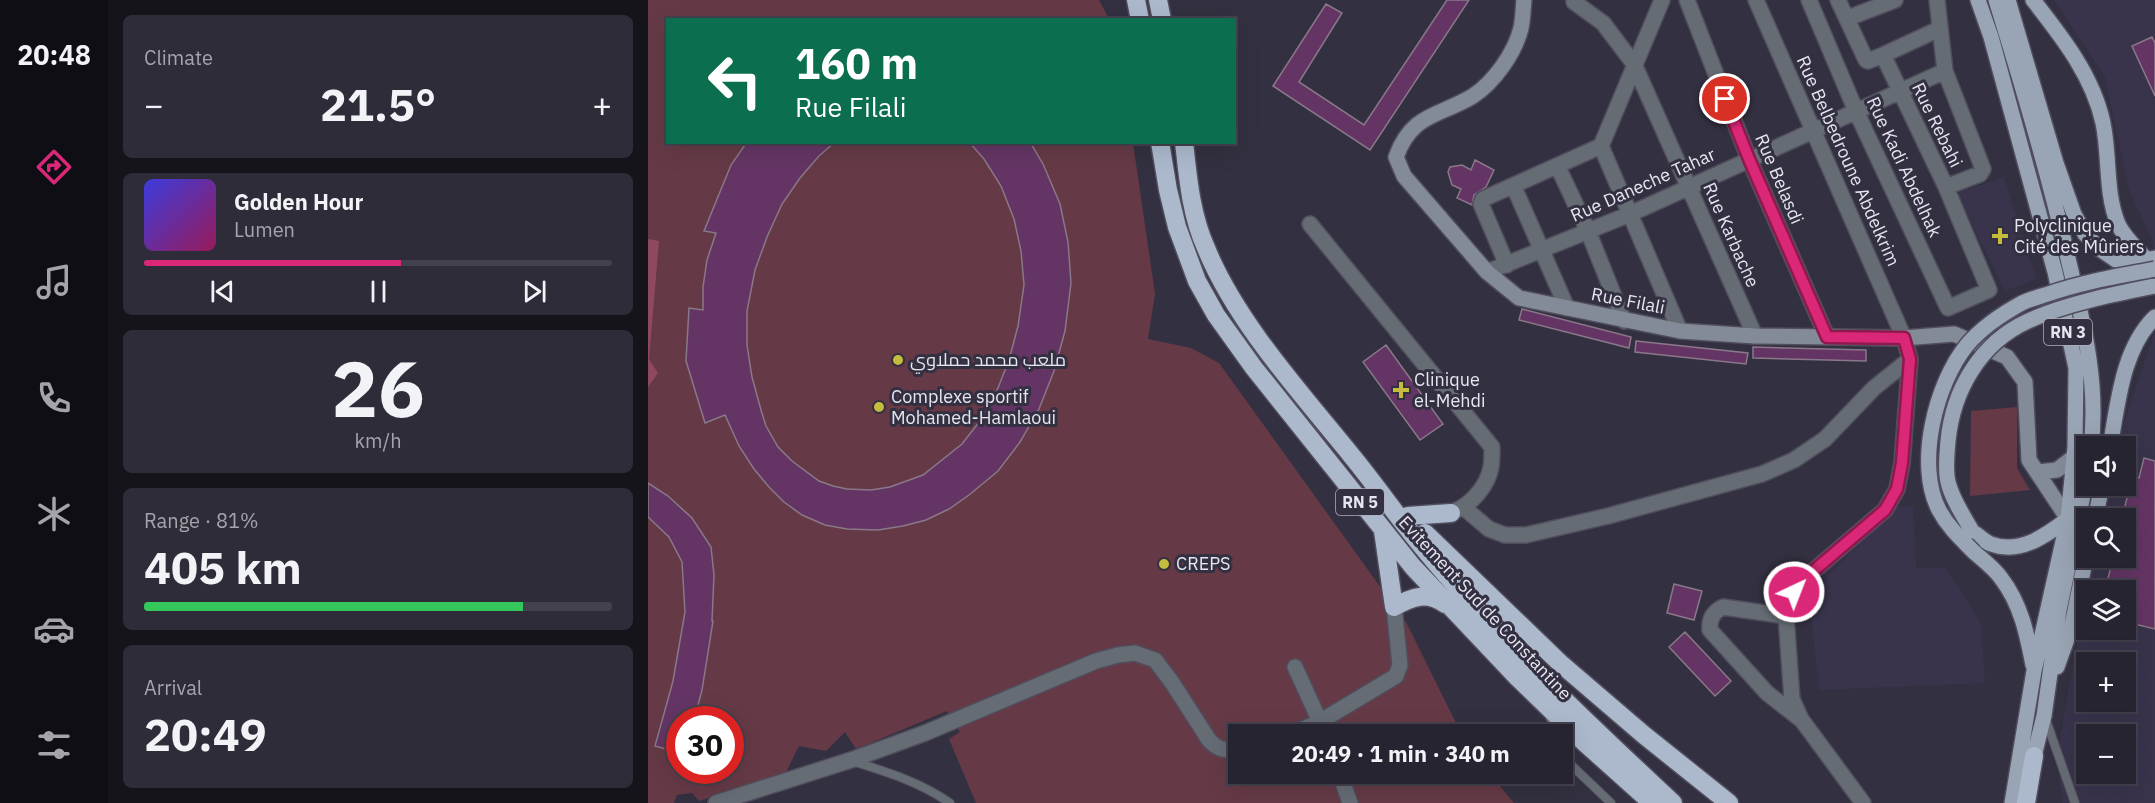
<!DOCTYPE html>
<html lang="en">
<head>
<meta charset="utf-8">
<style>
	body { margin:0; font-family:"IBM Plex Sans",Cairo,sans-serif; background:#2e2c39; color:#f1f3f6; height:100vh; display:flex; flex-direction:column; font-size:22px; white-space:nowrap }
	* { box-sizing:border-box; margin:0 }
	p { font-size:20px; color:#a4a4ab }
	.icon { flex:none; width:33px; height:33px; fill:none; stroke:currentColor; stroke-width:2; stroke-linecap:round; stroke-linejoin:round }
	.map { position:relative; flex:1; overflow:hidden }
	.side { display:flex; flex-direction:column; gap:15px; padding:15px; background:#15141b; width:540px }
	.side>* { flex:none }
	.banner { position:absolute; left:18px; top:18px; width:570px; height:126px; border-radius:0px; box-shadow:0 6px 24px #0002,0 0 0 2px #42414d; background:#0b6e4f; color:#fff; overflow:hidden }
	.fabs { position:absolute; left:1428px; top:436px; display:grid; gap:12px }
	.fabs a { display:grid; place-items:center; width:60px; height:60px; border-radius:0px; background:#262431; box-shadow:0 6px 24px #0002,0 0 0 2px #42414d; font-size:30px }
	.speed { position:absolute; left:18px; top:706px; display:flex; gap:12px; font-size:30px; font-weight:700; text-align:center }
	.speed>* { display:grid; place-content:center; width:78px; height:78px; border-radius:50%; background:#262431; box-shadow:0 6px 24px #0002,0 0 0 2px #42414d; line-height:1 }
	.speed .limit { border:9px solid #d22; background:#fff; color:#111 }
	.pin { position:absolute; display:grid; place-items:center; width:51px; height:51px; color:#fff; margin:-26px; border:3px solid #fff; border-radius:50%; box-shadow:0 2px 6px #0007 }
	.me { position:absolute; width:66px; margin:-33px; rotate:43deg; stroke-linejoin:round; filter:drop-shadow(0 0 4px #0008) }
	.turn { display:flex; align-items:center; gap:21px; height:126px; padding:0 30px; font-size:27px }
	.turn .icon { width:78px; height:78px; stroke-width:2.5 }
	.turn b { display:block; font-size:42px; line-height:51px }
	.big { font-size:45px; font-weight:800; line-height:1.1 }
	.side .card { flex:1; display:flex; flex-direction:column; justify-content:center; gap:9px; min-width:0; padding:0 21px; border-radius:9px; background:#2e2c39 }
	.side .dial { align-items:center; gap:0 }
	.dial b { font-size:78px; line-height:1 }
	.song { display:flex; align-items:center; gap:18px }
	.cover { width:72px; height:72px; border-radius:9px; background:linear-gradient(135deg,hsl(240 70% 55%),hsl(330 70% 35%)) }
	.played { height:6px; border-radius:3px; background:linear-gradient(90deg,#db2777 55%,#42414d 55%) }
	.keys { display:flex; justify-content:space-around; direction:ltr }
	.heat { display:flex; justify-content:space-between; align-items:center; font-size:33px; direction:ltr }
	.charge { height:9px; border-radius:4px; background:linear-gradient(90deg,#34c759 81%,#42414d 0) }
	.trip { position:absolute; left:580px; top:724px; width:345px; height:60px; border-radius:0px; background:#262431; box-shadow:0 6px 24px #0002,0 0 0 2px #42414d; font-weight:800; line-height:60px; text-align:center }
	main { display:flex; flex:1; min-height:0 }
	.tabs { display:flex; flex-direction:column; width:108px; justify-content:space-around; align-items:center; background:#0f0e14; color:#a4a4ab }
	.tabs .icon { width:42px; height:42px }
	.tabs .selected { color:#db2777 }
	.tabs b { font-size:27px; color:#f1f3f6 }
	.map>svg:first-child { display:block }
</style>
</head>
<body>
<main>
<nav class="tabs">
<b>20:48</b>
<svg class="icon selected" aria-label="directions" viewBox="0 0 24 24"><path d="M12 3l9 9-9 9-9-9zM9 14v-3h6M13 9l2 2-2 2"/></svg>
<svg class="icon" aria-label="music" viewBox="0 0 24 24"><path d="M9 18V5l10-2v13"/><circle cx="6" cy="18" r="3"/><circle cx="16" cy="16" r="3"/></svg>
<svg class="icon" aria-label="phone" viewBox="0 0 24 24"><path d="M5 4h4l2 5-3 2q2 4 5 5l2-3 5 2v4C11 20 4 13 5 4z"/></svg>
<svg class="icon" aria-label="climate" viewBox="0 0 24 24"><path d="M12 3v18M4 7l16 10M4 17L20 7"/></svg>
<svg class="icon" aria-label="car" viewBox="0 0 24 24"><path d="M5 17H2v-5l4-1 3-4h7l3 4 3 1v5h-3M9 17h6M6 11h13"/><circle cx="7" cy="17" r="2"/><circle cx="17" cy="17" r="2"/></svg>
<svg class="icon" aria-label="filters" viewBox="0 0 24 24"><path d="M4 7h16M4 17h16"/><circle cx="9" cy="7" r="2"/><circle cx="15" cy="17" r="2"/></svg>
</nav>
<section class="side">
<div class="card"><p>Climate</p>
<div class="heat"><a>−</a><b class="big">21.5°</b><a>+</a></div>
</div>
<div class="card">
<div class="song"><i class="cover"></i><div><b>Golden Hour</b><p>Lumen</p></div></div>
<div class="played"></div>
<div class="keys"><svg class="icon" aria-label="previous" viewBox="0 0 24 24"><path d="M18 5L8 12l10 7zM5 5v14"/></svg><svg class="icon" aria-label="pause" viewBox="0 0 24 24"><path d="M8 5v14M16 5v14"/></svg><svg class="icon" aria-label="next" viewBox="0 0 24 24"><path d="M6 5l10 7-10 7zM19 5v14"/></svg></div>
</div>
<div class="card dial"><b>26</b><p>km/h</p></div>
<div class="card"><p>Range · 81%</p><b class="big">405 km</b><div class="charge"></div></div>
<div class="card"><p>Arrival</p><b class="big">20:49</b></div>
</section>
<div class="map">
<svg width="1507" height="803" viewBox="0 0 1507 803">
	<rect width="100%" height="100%" fill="#333041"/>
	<path fill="#39344c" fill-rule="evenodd" d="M 1406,0 L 1507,0 L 1507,275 L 1505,242 L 1481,190 L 1457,77 Z
		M 1356,177 L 1388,279 L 1357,291 L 1309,193 Z
		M 1507,331 L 1507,803 L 1415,803 L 1408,759 L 1438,595 L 1438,630 L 1478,630 L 1478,591 L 1439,591 L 1447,558 L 1478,558 L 1478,519 L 1455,519 L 1463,486 L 1478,486 L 1478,447 L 1471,447 L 1476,424 ZM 1438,663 L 1478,663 L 1478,702 L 1438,702 ZM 1438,735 L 1478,735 L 1478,774 L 1438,774 Z
		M 1249,507 L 1265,507 L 1268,568 L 1298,568 L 1333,623 L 1337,683 L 1171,690 L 1161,594 Z"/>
	<path fill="#653a46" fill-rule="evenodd" d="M 0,0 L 451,0 L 461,19 L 20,20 L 20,142 L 485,143 L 507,294 L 500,339 L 543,348 L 571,363 L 759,624 L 814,735 L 591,735 L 591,774 L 842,774 L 866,803 L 328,803 L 301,739 L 312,732 L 299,711 L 208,749 L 197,732 L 178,751 L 151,746 L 138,772 L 51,801 L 44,793 L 29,795 L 26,803 L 0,803 ZM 32,720 L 82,720 L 82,771 L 32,771 Z
		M 1369,407 L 1369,468 L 1382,490 L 1322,496 L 1323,411 Z"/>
	<path fill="#8e495e" d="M 0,239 L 11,241 L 1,359 L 10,373 L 0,387 Z"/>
	<path fill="#643564" stroke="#897888" stroke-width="1.5" d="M 799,0 L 821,0 L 722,150 L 625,86 L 678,4 L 694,13 L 651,82 L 716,125 Z
		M 1504,37 L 1507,43 L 1507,96 L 1484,46 Z
		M 99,142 L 187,142 L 171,156 L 152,178 L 134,204 L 119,237 L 107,270 L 99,311 L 99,345 L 104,377 L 113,410 L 118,426 L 130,447 L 144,461 L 171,481 L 185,486 L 199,489 L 223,490 L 242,487 L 275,475 L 314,444 L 332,421 L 348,393 L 361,360 L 370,326 L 376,285 L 373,251 L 366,219 L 353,186 L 336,159 L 321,142 L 382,142 L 395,164 L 412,204 L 420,242 L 423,283 L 417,331 L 406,371 L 391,409 L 372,442 L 350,471 L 321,495 L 301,509 L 278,520 L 255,526 L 230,530 L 199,529 L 177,525 L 154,515 L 136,502 L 121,487 L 106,469 L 91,446 L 77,415 L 57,423 L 38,361 L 41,308 L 55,310 L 55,287 L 59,260 L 68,233 L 56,231 L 83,165 Z
		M 827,160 L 846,170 L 838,187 L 826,195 L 824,205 L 809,198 L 813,189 L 804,185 L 800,172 L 802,167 L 814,165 L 823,170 Z
		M 874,309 L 983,337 L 981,348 L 871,320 Z
		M 988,341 L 1100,353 L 1098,364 L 987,352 Z
		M 738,345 L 795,424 L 772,440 L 715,362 Z
		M 1105,347 L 1218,350 L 1218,361 L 1105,358 Z
		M 1496,458 L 1507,461 L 1507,629 L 1478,622 L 1478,591 L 1457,591 L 1465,558 L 1478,558 L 1478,519 L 1474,519 L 1484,476 L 1491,478 Z
		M 0,483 L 20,496 L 44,518 L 63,547 L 66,575 L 64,621 L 65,621 L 54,690 L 46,720 L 32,720 L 32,753 L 7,746 L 25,681 L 37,612 L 34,562 L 21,537 L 0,517 Z
		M 1026,584 L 1054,591 L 1046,620 L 1019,613 Z
		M 1037,632 L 1083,681 L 1067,696 L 1021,647 Z"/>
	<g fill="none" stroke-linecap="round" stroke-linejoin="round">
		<defs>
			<path id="lane" d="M 901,715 L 909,735
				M 1398,720 L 1427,803
				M 915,749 L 920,762 L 963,803
				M 204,761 C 239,772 272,782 302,803"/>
			<path id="street" d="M 1039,0 L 1101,159 L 1179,337
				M 1108,0 L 1256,338 L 1262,359 L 1254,463 L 1249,489 L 1237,510 L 1163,573 L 1146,592 L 1138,616 L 1144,699 L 1153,719 L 1215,803
				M 1161,0 L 1208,111 L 1300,308 L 1341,290 L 1298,187 L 1235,55 L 1220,61 L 1218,60 L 1190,0
				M 1289,0 L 1297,71 L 1335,169 L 1332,174 L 1298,187
				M 926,2 L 955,23 L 986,64 L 1107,336
				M 1200,18 L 1247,0
				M 1235,55 L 1291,29
				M 953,146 L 1032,331
				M 910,167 L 940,231 L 976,321
				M 866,187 L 919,308
				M 662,224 L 844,447 C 844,454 844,461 843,467 C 840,485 824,504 807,511
				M 859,265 L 833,204 L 835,199 L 953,146 L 1014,0
				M 839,272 L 982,214 L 1297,71
				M 815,507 L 841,529 L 857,535 L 878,535 L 960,516 L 1114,474 L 1146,460 L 1177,439 L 1226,388 L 1262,359
				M 1138,616 L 1075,607 C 1065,612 1061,619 1062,630 L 1119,693 L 1151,718
				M 647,667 L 678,735
				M 642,735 L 673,721 L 748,676 L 752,665 L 746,607
				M 692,774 L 702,803
				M 68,803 L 203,760 L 277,733 L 448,661 L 470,655 L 487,653 L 507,660 L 523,681 L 561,740 C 570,750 578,751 591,750"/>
			<path id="secondary" d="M 876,0 C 875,9 875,19 873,28 C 867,53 846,82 825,96 C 790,117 764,113 748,157 L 756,176 L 839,272 L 871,298 L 1032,331 L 1107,336 L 1256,338 L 1306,334 L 1359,357 L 1377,382 L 1381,460 L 1420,519
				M 1390,472 L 1409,470 L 1426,457"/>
			<path id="primary" d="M 1330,0 L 1343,37 L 1407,272 L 1428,368 L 1427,447 L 1420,519 L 1386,671 L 1364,803
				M 1348,0 C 1374,84 1399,168 1419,254 C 1434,318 1451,381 1443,447
				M 1360,0 L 1408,163 L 1426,214 L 1437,234 L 1452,249 L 1468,260 L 1482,263 L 1507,258
				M 1385,0 C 1414,37 1445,76 1455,123 C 1462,156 1457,192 1470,224 C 1476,237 1489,249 1499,260
				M 1462,447 C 1470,404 1474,349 1507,317
				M 1447,519 L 1454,486
				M 1324,531 C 1330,535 1337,542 1343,544 C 1373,555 1398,535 1420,519
				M 1326,552 C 1335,560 1346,568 1353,578 C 1373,604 1379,634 1385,665
				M 1409,667 L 1424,625 L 1438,557
				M 1386,756 L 1396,716 L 1411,610 L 1438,481"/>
			<path id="highway" d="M 488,0 L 492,20
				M 510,0 L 514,20
				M 512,142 L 520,190 L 529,227 L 549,281 L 568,315 L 606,368 L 765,567 L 869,677 L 937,743 L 1004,803
				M 536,142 C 540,178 543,215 558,248 C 588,322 653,393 703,455 C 727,484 748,515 772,544 C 849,638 937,721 1025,803
				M 760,516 L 803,513
				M 735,531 L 746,607 C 764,597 779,591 797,604
				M 777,533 L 912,663 L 996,735 L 1081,803
				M 1378,803 L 1386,756"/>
		</defs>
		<use href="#lane" stroke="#504d5d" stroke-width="10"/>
		<use href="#street" stroke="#504d5d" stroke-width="18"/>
		<use href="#secondary" stroke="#504d5d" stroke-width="18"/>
		<use href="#primary" stroke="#504d5d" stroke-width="18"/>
		<use href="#highway" stroke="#504d5d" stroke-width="21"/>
		<use href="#lane" stroke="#666c74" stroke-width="8"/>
		<use href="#street" stroke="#666c74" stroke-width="15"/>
		<use href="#secondary" stroke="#838b98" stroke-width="15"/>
		<use href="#primary" stroke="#99a4b4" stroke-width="15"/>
		<use href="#highway" stroke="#acb9cd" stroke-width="18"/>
		<defs>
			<path id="primary-bridge" d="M 1324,531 C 1315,515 1304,499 1300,482 C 1297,469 1299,453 1300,441 C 1305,390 1332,343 1380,321 C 1416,304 1467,294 1507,286
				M 1326,552 C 1313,539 1300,527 1291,510 C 1267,464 1288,383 1319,345 C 1334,327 1354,314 1374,303 C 1382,299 1391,297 1400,294 C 1434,282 1471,276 1507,269"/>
		</defs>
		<use href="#primary-bridge" stroke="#504d5d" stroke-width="18" stroke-linecap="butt"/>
		<use href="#primary-bridge" stroke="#99a4b4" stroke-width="15"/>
	</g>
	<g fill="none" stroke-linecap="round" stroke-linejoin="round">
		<defs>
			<path id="route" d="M 1077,99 L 1101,159 L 1179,337 L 1256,338 L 1262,359 L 1254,463 L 1249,489 L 1237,510 L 1163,573 L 1146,592"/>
		</defs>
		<use href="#route" stroke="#8e194d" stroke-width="15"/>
		<use href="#route" stroke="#db2777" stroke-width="10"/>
	</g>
	<g fill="#c5bc3d" stroke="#333041" stroke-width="2">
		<path d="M1349 227h6v6h6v6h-6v6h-6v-6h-6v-6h6z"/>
		<circle cx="250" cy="360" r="6"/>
		<path d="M750 381h6v6h6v6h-6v6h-6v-6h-6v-6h6z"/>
		<circle cx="231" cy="407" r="6"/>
		<circle cx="516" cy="564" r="6"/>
	</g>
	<g text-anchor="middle" stroke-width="6" stroke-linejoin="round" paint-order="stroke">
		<g fill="#333041" stroke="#b1afbc" stroke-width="1.5">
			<rect x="1396" y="319" width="48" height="26" rx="4.5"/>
			<rect x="688" y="489" width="48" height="26" rx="4.5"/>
		</g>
		<g font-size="16" font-weight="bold" fill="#e7e5f1">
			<text x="1420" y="338">RN 3</text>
			<text x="712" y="508">RN 5</text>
		</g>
		<g font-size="18" fill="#e7e5f1" stroke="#333041">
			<text transform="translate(1289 125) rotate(64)" y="6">Rue Rebahi</text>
			<text transform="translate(1200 161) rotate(66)" y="6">Rue Belbedroune Abdelkrim</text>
			<text transform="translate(1256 167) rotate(65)" y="6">Rue Kadi Abdelhak</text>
			<text transform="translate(1131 179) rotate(67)" y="6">Rue Belasdi</text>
			<text transform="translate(995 185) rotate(-24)" y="6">Rue Daneche Tahar</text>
			<text transform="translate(1083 235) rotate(66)" y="6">Rue Karbache</text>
			<text transform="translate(980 301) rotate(11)" y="6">Rue Filali</text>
			<text transform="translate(837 608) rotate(47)" y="6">Evitement Sud de Constantine</text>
		</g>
		<g font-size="18" fill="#e7e5f1" stroke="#333041" text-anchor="start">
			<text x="1366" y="232">Polyclinique<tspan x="1366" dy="21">Cité des Mûriers</tspan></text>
			<text x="262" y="366">ملعب محمد حملاوي</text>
			<text x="766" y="386">Clinique<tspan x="766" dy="21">el-Mehdi</tspan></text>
			<text x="243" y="403">Complexe sportif<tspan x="243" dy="21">Mohamed-Hamlaoui</tspan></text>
			<text x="528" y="570">CREPS</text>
		</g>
	</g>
</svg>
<div class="fabs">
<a><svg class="icon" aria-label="sound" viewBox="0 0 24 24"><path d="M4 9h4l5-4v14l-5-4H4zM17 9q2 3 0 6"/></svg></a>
<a><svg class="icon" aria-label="search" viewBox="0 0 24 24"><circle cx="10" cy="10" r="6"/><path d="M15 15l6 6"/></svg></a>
<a><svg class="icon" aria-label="layers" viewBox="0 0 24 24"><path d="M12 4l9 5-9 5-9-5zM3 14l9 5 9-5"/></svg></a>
<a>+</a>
<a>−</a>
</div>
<div class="speed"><div class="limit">30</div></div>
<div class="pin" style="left:1077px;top:99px;background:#d93025"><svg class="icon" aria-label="arrive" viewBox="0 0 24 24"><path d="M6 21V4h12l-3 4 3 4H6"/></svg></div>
<svg class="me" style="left:1146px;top:592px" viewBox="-20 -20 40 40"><circle r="17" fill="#db2777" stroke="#fff" stroke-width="3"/><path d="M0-11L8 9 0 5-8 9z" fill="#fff"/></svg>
<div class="trip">20:49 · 1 min · 340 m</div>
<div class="banner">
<div class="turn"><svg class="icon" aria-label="left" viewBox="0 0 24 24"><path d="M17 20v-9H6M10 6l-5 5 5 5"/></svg><div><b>160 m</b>Rue Filali</div></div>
</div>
</div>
</main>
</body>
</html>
